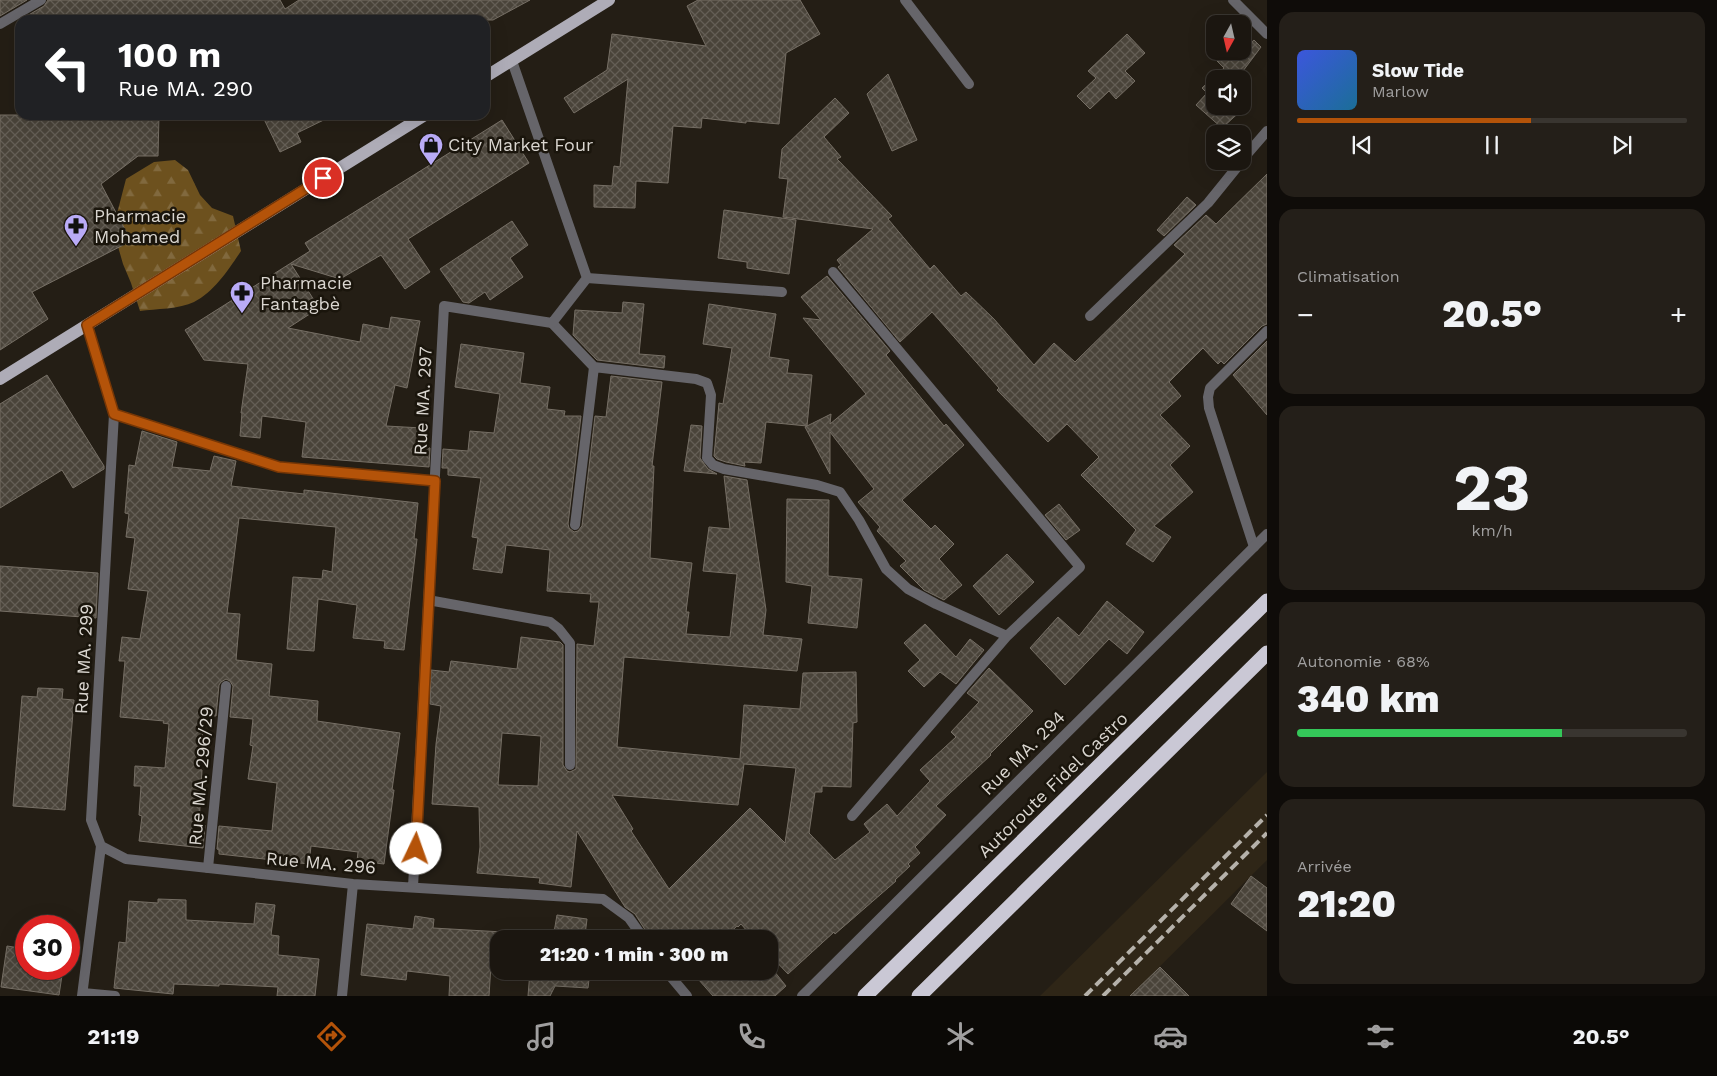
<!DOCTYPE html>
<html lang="fr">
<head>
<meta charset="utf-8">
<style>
	body { margin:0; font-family:"Work Sans",sans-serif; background:#241f19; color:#f1f3f6; height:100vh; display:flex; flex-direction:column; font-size:19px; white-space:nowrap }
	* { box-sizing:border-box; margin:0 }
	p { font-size:16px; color:#a09f9f }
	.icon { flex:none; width:28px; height:28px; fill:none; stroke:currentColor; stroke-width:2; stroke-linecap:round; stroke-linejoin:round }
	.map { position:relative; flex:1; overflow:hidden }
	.drawer { display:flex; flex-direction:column; gap:12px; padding:12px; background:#0f0c09; width:450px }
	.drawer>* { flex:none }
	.top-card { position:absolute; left:15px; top:15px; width:475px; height:105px; border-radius:15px; box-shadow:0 5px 20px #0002,0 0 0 1px #393530; background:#202124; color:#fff; overflow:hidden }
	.needle { width:32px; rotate:188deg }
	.fabs { position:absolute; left:1206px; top:15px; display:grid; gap:10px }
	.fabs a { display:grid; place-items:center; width:45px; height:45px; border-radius:10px; background:#1b1610; box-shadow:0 5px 20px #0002,0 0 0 1px #393530; font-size:25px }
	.speed { position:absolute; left:15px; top:915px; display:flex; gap:10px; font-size:25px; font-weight:700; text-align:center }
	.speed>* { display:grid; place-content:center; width:65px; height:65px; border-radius:50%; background:#1b1610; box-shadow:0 5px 20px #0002,0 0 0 1px #393530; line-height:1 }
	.speed .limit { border:8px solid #d22; background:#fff; color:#111 }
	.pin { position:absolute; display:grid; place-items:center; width:42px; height:42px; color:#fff; margin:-21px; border:2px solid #fff; border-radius:50%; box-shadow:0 1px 5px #0007 }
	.me { position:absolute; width:55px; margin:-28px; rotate:3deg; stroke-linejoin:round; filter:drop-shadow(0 0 4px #0008) }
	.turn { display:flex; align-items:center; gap:18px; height:105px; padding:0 20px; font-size:22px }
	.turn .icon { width:65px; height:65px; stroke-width:2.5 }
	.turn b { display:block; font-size:35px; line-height:42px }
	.big { font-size:38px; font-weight:800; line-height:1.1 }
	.drawer .card { flex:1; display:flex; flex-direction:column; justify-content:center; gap:8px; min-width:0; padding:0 18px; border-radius:15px; background:#241f19 }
	.drawer .dial { align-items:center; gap:0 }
	.dial b { font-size:65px; line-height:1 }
	.song { display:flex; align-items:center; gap:15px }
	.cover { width:60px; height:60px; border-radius:8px; background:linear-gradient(135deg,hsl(230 70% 55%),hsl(200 70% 35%)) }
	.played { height:5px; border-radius:2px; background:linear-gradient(90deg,#b45309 60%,#393530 60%) }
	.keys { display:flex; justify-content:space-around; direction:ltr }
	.heat { display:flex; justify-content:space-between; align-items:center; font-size:28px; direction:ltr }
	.charge { height:8px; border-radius:4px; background:linear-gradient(90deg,#34c759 68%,#393530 0) }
	.trip { position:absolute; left:490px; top:930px; width:288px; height:50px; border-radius:15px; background:#1b1610; box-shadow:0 5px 20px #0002,0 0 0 1px #393530; font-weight:800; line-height:50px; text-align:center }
	.tab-bar { display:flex; height:80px; justify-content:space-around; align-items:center; background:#0b0906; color:#a09f9f }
	.tab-bar .icon { width:35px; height:35px }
	.tab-bar .on { color:#b45309 }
	.tab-bar b { font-size:22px; color:#f1f3f6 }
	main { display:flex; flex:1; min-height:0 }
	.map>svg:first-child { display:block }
</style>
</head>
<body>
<main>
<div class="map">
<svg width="1267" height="996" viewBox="0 0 1267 996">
	<defs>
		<pattern id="forest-firs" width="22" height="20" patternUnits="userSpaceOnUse" patternTransform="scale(1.25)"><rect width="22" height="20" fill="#6d511e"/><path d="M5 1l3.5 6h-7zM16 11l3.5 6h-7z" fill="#81693e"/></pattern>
		<pattern id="building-cross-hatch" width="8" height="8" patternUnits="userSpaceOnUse" patternTransform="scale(1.25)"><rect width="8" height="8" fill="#4a443a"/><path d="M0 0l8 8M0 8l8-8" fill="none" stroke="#645e55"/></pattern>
	</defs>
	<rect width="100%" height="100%" fill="#241e15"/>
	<path fill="#2f2617" d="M 1267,772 L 1267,860 L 1130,996 L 1040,996 Z"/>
	<path fill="url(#forest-firs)" d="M 175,160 L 188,170 L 200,195 L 212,208 L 233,216 L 241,251 C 229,269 214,292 194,302 C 180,309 155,309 140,311 L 131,283 L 123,264 L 113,229 L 126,179 L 154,162 Z"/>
	<path fill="url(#building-cross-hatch)" stroke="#766f65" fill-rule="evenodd" d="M 0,0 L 27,0 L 0,16 Z
		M 48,0 L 280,0 L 285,9 L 299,0 L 530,0 L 493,20 L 20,20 L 44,6 Z
		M 698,0 L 800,0 L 820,34 L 786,53 L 779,124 L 746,121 L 746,123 L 702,118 L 701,128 L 673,126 L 668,183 L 636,181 L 635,208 L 594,207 L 594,185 L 612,186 L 614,166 L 620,167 L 628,79 L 574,113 L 564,98 L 607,70 L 612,34 L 706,46 L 687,6 Z
		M 1127,34 L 1145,53 L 1125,71 L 1135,81 L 1116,99 L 1109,91 L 1090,109 L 1077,96 L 1096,78 L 1088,71 Z
		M 1254,40 L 1261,47 L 1237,79 L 1215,79 L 1215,106 L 1242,106 L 1242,98 L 1244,100 L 1244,108 L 1222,128 L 1196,105 L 1207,93 L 1202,88 L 1224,68 L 1215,59 L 1224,51 L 1234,51 L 1237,55 Z
		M 888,74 L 917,140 L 892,151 L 867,94 Z
		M 835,98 L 849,113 L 824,137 L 841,157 L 837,159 L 892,216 L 888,219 L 930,269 L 934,265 L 961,296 L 966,292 L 994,319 L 1034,365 L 1054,343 L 1075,362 L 1185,254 L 1174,245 L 1206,215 L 1216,224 L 1267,174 L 1267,324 L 1262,326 L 1224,364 L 1221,361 L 1218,364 L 1203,348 L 1169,382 L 1181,396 L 1160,415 L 1190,446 L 1170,465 L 1193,492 L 1154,526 L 1171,537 L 1153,562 L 1126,544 L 1136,530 L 1081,475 L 1099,457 L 1067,424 L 1048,442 L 997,390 L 999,388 L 932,312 L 900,342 L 838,267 L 841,265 L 837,260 L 873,229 L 783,217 L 788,179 L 779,178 L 782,149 Z
		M 0,115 L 159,115 L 158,156 L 138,156 L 101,184 L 131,241 L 32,292 L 48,319 L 0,350 Z
		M 262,115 L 334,115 L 297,133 L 301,142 L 280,152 Z
		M 502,120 L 529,163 L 408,239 L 430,272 L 405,289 L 381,255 L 340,279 L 291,264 L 319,308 L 288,328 L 360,342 L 363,324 L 389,329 L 391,317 L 420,321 L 407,388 L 395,385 L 386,426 L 422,428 L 421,447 L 430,448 L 429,467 L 302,457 L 306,422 L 262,416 L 260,438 L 240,436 L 242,413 L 241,413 L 248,364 L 204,360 L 185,330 L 310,251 L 305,243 Z
		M 1187,197 L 1196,205 L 1164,236 L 1157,230 Z
		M 724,210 L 796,220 L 789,274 L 747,268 L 747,262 L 718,258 Z
		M 512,221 L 528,245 L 510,258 L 523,277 L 490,300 L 485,292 L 469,303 L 463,302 L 440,269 Z
		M 827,276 L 890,351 L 886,355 L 944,426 L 946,424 L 964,445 L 902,500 L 931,529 L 935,525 L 954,544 L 939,559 L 962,585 L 944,600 L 924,590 L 900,566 L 906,561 L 877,531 L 880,527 L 858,502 L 874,489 L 830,432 L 830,474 L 805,427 L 831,414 L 830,424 L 866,394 L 803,318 L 821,320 L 801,297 Z
		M 623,302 L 644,304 L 639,354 L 665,356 L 664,368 L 597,360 L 573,335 L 575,310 L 622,313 Z
		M 709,304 L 776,314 L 769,357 L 789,360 L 787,373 L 812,375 L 807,426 L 766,422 L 761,463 L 744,462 L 745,466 L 726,462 L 717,459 L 714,456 L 719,403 L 723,404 L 732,348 L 703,344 Z
		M 1267,341 L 1267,415 L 1233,375 Z
		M 461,344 L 524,353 L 520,383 L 550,387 L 547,409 L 565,411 L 564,416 L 581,416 L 568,524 L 569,528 L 574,532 L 578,531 L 582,526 L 595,416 L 606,417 L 611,376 L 662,382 L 652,466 L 654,466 L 650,558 L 692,563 L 686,612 L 689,612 L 686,634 L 730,637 L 737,574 L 703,571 L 709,527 L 730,529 L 724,476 L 747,480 L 766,610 L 763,635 L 802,639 L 797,671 L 624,657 L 617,747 L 740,759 L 744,705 L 800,709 L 803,673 L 856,672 L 857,722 L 853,723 L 851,787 L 822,786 L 822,792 L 815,792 L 809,833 L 835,860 L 870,832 L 864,824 L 887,804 L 897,816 L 930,781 L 920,770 L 956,737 L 951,732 L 979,702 L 967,693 L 989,668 L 1033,711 L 990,754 L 991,755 L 936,806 L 946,815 L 915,847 L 920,853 L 908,864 L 910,866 L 895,880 L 896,881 L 835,934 L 834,932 L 788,974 L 769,954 L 769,939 L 754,939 L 741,924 L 738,927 L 737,926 L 723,939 L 651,939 L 635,914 L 625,907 L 577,831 L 571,887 L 539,883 L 540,878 L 477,873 L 480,847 L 479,807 L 432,804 L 436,744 L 441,706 L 430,704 L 431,670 L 449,672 L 451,661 L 517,669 L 521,637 L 560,642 L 563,645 L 563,765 L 567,771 L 570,772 L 576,769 L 577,644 L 594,646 L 599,602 L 590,602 L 591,594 L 547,591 L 550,550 L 506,545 L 502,573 L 473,569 L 478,538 L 472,537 L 481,478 L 448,475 L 448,468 L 442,468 L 443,449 L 468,451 L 470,431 L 494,433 L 500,394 L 455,387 ZM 502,733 L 541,736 L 538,786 L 498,785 ZM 744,764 L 796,768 L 785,843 L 750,808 L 669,889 L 631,831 L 633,829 L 612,795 L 738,805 Z
		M 47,375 L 104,466 L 104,469 L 73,488 L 62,470 L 0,508 L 0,404 Z
		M 691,425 L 702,426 L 700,458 L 708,469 L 717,474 L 684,471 Z
		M 142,431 L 177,442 L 172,467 L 210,471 L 214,456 L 236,461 L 231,486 L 304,494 L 304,490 L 418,503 L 414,539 L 417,539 L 404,650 L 384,648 L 385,641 L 353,638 L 357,605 L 318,599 L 314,651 L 287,649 L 293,577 L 322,579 L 323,570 L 332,572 L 336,527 L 239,518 L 227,613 L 240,614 L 236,660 L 272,664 L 269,696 L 318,701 L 317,721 L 400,733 L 392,790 L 394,790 L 384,864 L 357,861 L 358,852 L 311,846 L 309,864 L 219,854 L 219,850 L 217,849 L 219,826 L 272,831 L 277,783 L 248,779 L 253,746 L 250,745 L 253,719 L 230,717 L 233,686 L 230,681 L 226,679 L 221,682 L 219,685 L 216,716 L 205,715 L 198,769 L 202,770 L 199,825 L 205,825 L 203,848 L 139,841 L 142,816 L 139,815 L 141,786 L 134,786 L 135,766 L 165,768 L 169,724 L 163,723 L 164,721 L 120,717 L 125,661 L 119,661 L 122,637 L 140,639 L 148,591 L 128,589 L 135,538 L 126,537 L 129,514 L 125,513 L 129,465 L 135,466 Z
		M 787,499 L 829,500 L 828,576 L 862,579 L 857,628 L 808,623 L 812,586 L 786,582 Z
		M 1059,504 L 1080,530 L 1066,540 L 1045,515 Z
		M 1007,554 L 1034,582 L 999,615 L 973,586 Z
		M 0,566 L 98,573 L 96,618 L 0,611 Z
		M 1107,601 L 1144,632 L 1127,654 L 1109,639 L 1065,685 L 1030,648 L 1058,617 L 1079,636 Z
		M 925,624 L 956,657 L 970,639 L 984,650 L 956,684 L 940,672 L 924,687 L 908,671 L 920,660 L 904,643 Z
		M 38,688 L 63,689 L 62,699 L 74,700 L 65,810 L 13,806 L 22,696 L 37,697 Z
		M 1251,876 L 1267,888 L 1267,931 L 1231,904 Z
		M 158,899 L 186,900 L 186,920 L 254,924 L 256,903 L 275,905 L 271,935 L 279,936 L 278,955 L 319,959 L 315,996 L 277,996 L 278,987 L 219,984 L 219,986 L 174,984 L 173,994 L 114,988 L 119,942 L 126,943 L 129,901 L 158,903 Z
		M 557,915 L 587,919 L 585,935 L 593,935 L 593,939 L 499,939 L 499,965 L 491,965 L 489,996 L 449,996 L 450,976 L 407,971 L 406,980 L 361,975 L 367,924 L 413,929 L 415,916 L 434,919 L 433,928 L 503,932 L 503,934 L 553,938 Z
		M 7,946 L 26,949 L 26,969 L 63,969 L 59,995 L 1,987 Z
		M 1160,967 L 1189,996 L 1130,996 Z
		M 530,971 L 590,971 L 588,988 L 555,986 L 550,996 L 528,996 Z
		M 691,971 L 774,971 L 786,986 L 775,996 L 713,996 Z"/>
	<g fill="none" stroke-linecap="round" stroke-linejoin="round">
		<path stroke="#66656a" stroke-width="10" d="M 905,0 L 969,84
			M 1242,160 L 1267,131
			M 833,272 L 1080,567 L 1007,636 L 852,816
			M 1090,316 L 1208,203 L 1242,161
			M 552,323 L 594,367 L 696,379 L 707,383 L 711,395 L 707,458 L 713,465 L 724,469 L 817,485 L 840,492 L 859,520 L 886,569 L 908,589 L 936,604 L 1007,636
			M 575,525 L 594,367
			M 1254,547 L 1209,408 L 1208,397 L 1210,388 L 1267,331
			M 208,868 L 226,686"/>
		<path stroke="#66656a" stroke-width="10" d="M 1233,0 L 1267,34
			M 0,24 L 41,0
			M 587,278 L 782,292
			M 114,414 L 279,467 L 435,481
			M 428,600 L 550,622 L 559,629 L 570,643 L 570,765
			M 101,846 L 126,859 L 353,884 L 603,899 L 629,918 L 644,939
			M 413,887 L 444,306 L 552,323 L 587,278 L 512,61
			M 666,971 L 687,996
			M 83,993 L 115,996
			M 82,996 L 101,846 L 91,820 L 114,414 L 87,325
			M 342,996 L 353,884
			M 802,996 L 1267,534"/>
		<path stroke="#aeacb7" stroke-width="12" d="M 485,77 L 609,0
			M 0,379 L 425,115"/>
		<path stroke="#cac8d5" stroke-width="15" d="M 865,996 L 1267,601
			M 919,996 L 1267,653"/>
		<path stroke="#b5b1aa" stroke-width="4" stroke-dasharray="10 5" stroke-linecap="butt" d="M 1085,996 L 1267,815
			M 1103,996 L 1267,833"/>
	</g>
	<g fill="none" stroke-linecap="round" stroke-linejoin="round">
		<defs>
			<path id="route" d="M 323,178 L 87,325 L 114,414 L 279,467 L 435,481 L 416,849"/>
		</defs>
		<use href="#route" stroke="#753606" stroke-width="12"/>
		<use href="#route" stroke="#b45309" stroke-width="9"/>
	</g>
	<defs>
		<symbol id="shop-pin" viewBox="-11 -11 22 30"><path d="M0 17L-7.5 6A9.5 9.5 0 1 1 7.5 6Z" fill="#b9abf7" stroke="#1a150c"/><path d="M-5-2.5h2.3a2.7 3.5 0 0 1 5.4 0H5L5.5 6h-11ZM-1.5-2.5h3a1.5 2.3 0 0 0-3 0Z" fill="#111"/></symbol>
		<symbol id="pharmacy-pin" viewBox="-11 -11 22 30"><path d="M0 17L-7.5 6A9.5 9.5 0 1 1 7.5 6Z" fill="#b9abf7" stroke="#1a150c"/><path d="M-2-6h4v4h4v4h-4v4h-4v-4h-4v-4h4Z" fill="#111"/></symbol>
	</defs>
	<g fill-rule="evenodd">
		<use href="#shop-pin" x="417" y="131" width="28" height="38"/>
		<use href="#pharmacy-pin" x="62" y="212" width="28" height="38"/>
		<use href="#pharmacy-pin" x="228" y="279" width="28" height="38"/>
	</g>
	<g text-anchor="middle" stroke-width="5" stroke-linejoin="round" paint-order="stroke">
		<g font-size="18" fill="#dad6d0" stroke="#1a150c" text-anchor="start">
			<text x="448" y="151">City Market Four</text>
			<text x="94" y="222">Pharmacie<tspan x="94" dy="21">Mohamed</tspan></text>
			<text x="260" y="289">Pharmacie<tspan x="260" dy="21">Fantagbè</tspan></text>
		</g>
		<g font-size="18" fill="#dad6d0" stroke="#1a150c">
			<text transform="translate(423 401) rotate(-87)" y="6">Rue MA. 297</text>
			<text transform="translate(84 659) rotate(-87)" y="6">Rue MA. 299</text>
			<text transform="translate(1023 753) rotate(-45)" y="6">Rue MA. 294</text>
			<text transform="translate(201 776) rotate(-85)" y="6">Rue MA. 296/29</text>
			<text transform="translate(1053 785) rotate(-44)" y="6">Autoroute Fidel Castro</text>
			<text transform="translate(321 863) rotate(5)" y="6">Rue MA. 296</text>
		</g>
	</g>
</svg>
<div class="fabs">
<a><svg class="needle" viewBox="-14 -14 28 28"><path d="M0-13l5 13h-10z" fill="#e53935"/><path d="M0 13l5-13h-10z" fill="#a09f9f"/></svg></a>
<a><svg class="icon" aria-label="sound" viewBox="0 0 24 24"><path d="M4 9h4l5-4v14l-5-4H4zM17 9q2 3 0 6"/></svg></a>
<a><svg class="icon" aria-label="layers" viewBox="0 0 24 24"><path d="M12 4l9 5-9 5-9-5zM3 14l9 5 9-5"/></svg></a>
</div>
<div class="speed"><div class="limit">30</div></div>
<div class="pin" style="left:323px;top:178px;background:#d93025"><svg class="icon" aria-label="arrive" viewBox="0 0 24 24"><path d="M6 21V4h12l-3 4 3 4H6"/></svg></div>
<svg class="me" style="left:416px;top:849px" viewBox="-20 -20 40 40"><circle r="19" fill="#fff"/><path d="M0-13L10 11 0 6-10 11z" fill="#b45309"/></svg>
<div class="trip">21:20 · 1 min · 300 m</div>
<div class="top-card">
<div class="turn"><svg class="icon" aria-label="left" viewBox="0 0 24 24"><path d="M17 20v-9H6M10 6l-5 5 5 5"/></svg><div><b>100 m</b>Rue MA. 290</div></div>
</div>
</div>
<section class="drawer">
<div class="card">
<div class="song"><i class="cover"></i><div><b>Slow Tide</b><p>Marlow</p></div></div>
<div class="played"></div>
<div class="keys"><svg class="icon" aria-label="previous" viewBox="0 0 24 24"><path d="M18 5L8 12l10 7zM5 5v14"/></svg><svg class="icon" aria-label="pause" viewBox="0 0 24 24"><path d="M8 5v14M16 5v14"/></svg><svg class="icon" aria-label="next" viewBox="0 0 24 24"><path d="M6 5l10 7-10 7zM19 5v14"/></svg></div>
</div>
<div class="card"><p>Climatisation</p>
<div class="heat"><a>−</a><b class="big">20.5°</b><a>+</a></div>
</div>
<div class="card dial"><b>23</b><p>km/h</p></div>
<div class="card"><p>Autonomie · 68%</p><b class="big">340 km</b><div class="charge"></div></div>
<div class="card"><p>Arrivée</p><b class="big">21:20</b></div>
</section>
</main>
<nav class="tab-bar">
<b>21:19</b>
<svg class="icon on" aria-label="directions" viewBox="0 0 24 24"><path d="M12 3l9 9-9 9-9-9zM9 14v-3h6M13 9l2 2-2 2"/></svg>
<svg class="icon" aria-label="music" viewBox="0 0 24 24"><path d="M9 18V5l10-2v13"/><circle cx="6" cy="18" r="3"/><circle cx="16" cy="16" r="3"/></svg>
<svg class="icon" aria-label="phone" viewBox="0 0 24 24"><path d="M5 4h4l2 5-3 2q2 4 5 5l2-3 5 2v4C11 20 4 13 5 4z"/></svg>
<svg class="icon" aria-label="climate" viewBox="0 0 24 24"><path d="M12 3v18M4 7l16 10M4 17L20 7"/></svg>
<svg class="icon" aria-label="car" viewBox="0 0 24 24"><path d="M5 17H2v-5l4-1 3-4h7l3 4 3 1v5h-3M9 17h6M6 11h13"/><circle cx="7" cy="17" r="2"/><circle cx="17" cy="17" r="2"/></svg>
<svg class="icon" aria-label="filters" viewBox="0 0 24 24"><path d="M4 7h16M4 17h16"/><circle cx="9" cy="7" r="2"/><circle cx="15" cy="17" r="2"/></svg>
<b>20.5°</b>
</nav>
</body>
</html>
